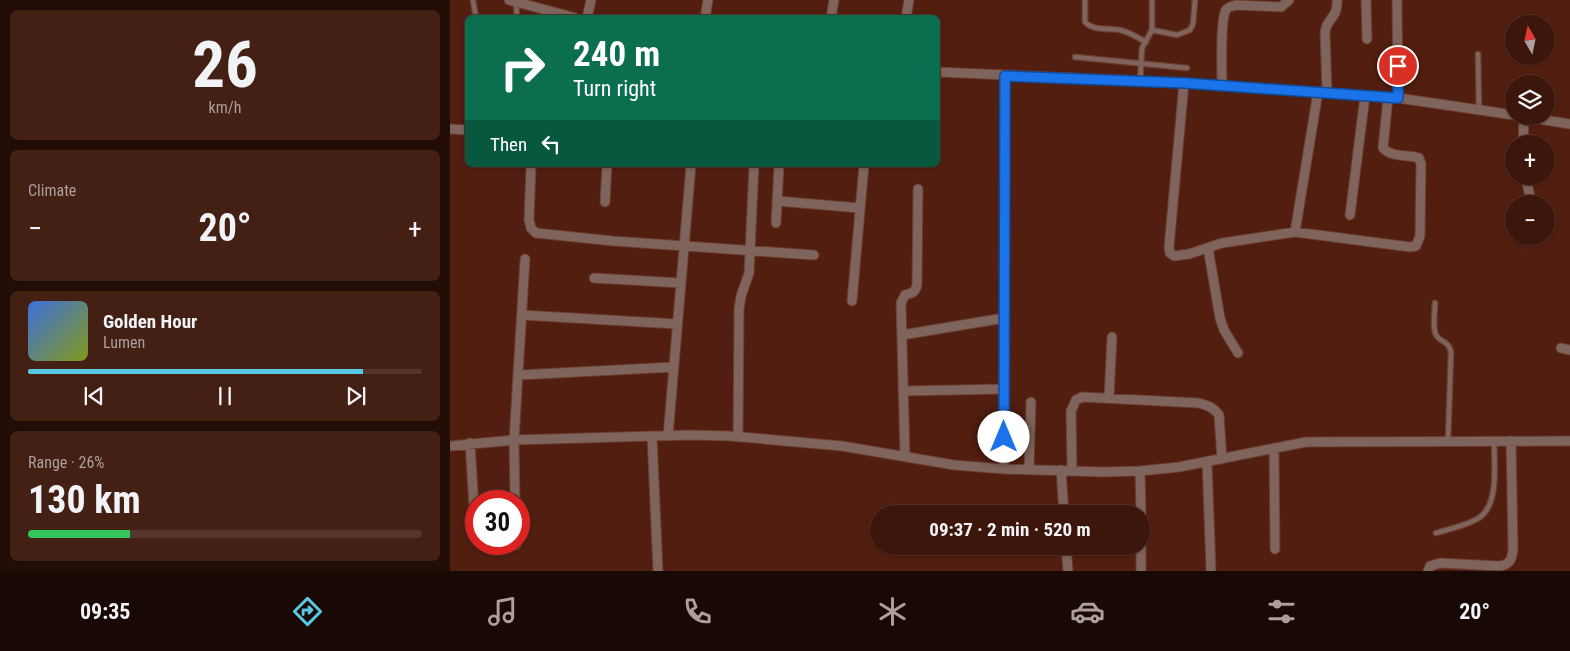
<!DOCTYPE html>
<html lang="en">
<head>
<meta charset="utf-8">
<style>
	body { margin:0; font-family:"Roboto Condensed",sans-serif; background:#441f14; color:#f1f3f6; height:100vh; display:flex; flex-direction:column; font-size:19px; white-space:nowrap }
	* { box-sizing:border-box; margin:0 }
	p { font-size:16px; color:#ad9f9d }
	.icon { flex:none; width:28px; height:28px; fill:none; stroke:currentColor; stroke-width:2; stroke-linecap:round; stroke-linejoin:round }
	.map { position:relative; flex:1; overflow:hidden }
	.details { display:flex; flex-direction:column; gap:10px; padding:10px; background:#220c06; width:450px }
	.details>* { flex:none }
	.hud { position:absolute; left:15px; top:15px; width:475px; height:152px; border-radius:8px; box-shadow:0 1px 4px #0004,0 0 0 1px #56352c; background:#0b6e4f; color:#fff; overflow:hidden }
	.needle { width:32px; rotate:351deg }
	.buttons { position:absolute; left:1055px; top:15px; display:grid; gap:10px }
	.buttons a { display:grid; place-items:center; width:50px; height:50px; border-radius:50%; background:#3d160b; box-shadow:0 1px 4px #0004,0 0 0 1px #56352c; font-size:25px }
	.speed { position:absolute; left:15px; top:490px; display:flex; gap:10px; font-size:25px; font-weight:700; text-align:center }
	.speed>* { display:grid; place-content:center; width:65px; height:65px; border-radius:50%; background:#3d160b; box-shadow:0 1px 4px #0004,0 0 0 1px #56352c; line-height:1 }
	.speed .limit { border:8px solid #d22; background:#fff; color:#111 }
	.pin { position:absolute; display:grid; place-items:center; width:42px; height:42px; color:#fff; margin:-21px; border:2px solid #fff; border-radius:50%; box-shadow:0 1px 5px #0007 }
	.me { position:absolute; width:55px; margin:-28px; rotate:0deg; stroke-linejoin:round; filter:drop-shadow(0 0 4px #0008) }
	.turn { display:flex; align-items:center; gap:18px; height:105px; padding:0 25px; font-size:22px }
	.turn .icon { width:65px; height:65px; stroke-width:2.5 }
	.turn b { display:block; font-size:35px; line-height:42px }
	.then { display:flex; align-items:center; height:48px; padding:0 25px; background:#0003; gap:10px; font-size:19px }
	.big { font-size:38px; font-weight:700; line-height:1.1 }
	.details .tile { flex:1; display:flex; flex-direction:column; justify-content:center; gap:8px; min-width:0; padding:0 18px; border-radius:8px; background:#441f14 }
	.details .dial { align-items:center; gap:0 }
	.dial b { font-size:65px; line-height:1 }
	.song { display:flex; align-items:center; gap:15px }
	.cover { width:60px; height:60px; border-radius:8px; background:linear-gradient(135deg,hsl(220 70% 55%),hsl(70 70% 35%)) }
	.played { height:5px; border-radius:2px; background:linear-gradient(90deg,#59c8e4 85%,#56352c 85%) }
	.keys { display:flex; justify-content:space-around; direction:ltr }
	.heat { display:flex; justify-content:space-between; align-items:center; font-size:28px; direction:ltr }
	.charge { height:8px; border-radius:4px; background:linear-gradient(90deg,#34c759 26%,#56352c 0) }
	.trip { position:absolute; left:420px; top:505px; width:280px; height:50px; border-radius:25px; background:#3d160b; box-shadow:0 1px 4px #0004,0 0 0 1px #56352c; font-weight:700; line-height:50px; text-align:center }
	.dock { display:flex; height:80px; justify-content:space-around; align-items:center; background:#180904; color:#ad9f9d }
	.dock .icon { width:35px; height:35px }
	.dock .active { color:#59c8e4 }
	.dock b { font-size:22px; color:#f1f3f6 }
	main { display:flex; flex:1; min-height:0 }
	.map>svg:first-child { display:block }
</style>
</head>
<body>
<main>
<section class="details">
<div class="tile dial"><b>26</b><p>km/h</p></div>
<div class="tile"><p>Climate</p>
<div class="heat"><a>−</a><b class="big">20°</b><a>+</a></div>
</div>
<div class="tile">
<div class="song"><i class="cover"></i><div><b>Golden Hour</b><p>Lumen</p></div></div>
<div class="played"></div>
<div class="keys"><svg class="icon" aria-label="previous" viewBox="0 0 24 24"><path d="M18 5L8 12l10 7zM5 5v14"/></svg><svg class="icon" aria-label="pause" viewBox="0 0 24 24"><path d="M8 5v14M16 5v14"/></svg><svg class="icon" aria-label="next" viewBox="0 0 24 24"><path d="M6 5l10 7-10 7zM19 5v14"/></svg></div>
</div>
<div class="tile"><p>Range · 26%</p><b class="big">130 km</b><div class="charge"></div></div>
</section>
<div class="map">
<svg width="1120" height="571" viewBox="0 0 1120 571">
	<rect width="100%" height="100%" fill="#511e0f"/>
	<g fill="none" stroke-linecap="round" stroke-linejoin="round">
		<defs>
			<path id="lane" d="M 23,0 L 26,18
				M 635,0 L 635,22 C 643,31 658,28 670,30 C 679,32 687,37 696,42
				M 66,2 L 67,18
				M 702,30 L 727,35 L 740,30 L 743,24 L 745,0
				M 1028,54 L 1029,110
				M 625,57 L 737,68
				M 690,82 L 692,48 L 702,30 L 702,0
				M 985,303 C 985,312 982,327 986,335 C 991,343 998,340 1001,352 L 998,441
				M 986,533 C 999,529 1015,526 1027,519 C 1050,507 1044,463 1044,441"/>
			<path id="street" d="M 59,0 L 126,18
				M 916,0 L 917,39
				M 947,0 L 948,98
				M 137,18 L 141,0
				M 255,18 L 258,0
				M 381,18 L 384,0
				M 456,18 L 459,0
				M 488,72 L 734,83 L 868,92 L 948,98 L 1064,115
				M 734,83 L 719,247 L 720,253 L 724,256 L 739,254 L 772,243 L 845,232 L 960,247 L 966,246 L 970,236 L 971,164 L 969,158 C 957,154 942,158 933,148 L 938,97
				M 772,86 C 772,73 770,19 776,10 C 778,7 782,6 786,5 L 831,7 L 839,0
				M 877,93 L 875,32 C 877,17 888,19 887,0
				M 1069,116 L 1120,124
				M 0,129 L 18,130
				M 1073,144 L 1074,117
				M 81,165 L 79,220 L 81,228 L 86,233 L 163,241 L 364,255
				M 1075,176 L 1082,204
				M 327,201 L 410,208
				M 155,202 L 157,165
				M 900,215 L 915,96
				M 326,223 L 329,165
				M 845,232 L 868,92
				M 758,248 L 770,318 L 774,330 L 788,353
				M 144,278 L 231,283
				M 402,301 L 414,165
				M 72,315 L 227,324
				M 452,335 L 554,318
				M 1111,348 L 1120,350
				M 69,375 L 224,367
				M 453,391 L 554,389
				M 659,398 L 662,337
				M 202,436 L 208,571
				M 218,436 L 241,165
				M 288,437 L 289,309 L 291,296 L 299,273 L 304,165
				M 20,443 L 26,540
				M 0,446 L 64,440 L 239,435 L 280,436 L 392,446 L 504,465 L 554,469 L 653,472 L 690,471 L 729,467 L 856,442 L 1120,441
				M 824,448 L 825,549
				M 455,456 L 451,303 L 455,295 C 462,293 465,293 467,285 L 468,189
				M 757,462 L 761,571
				M 554,469 L 555,76
				M 579,469 L 581,402
				M 611,470 L 614,514
				M 622,471 L 621,411 L 626,400 L 632,397 L 748,403 C 757,405 763,407 769,415 L 772,459
				M 690,471 L 691,514
				M 65,501 L 64,440 L 75,259
				M 66,544 L 66,545
				M 616,546 L 618,571
				M 691,546 L 691,571
				M 978,571 L 980,566 L 990,563 L 1049,566 C 1060,565 1062,559 1063,549 L 1061,441"/>
		</defs>
		<use href="#lane" stroke="#6c3d2f" stroke-width="7"/>
		<use href="#street" stroke="#6c3d2f" stroke-width="11"/>
		<use href="#lane" stroke="#7e645c" stroke-width="4.5"/>
		<use href="#street" stroke="#7e645c" stroke-width="9"/>
	</g>
	<g fill="none" stroke-linecap="round" stroke-linejoin="round">
		<defs>
			<path id="route" d="M 554,437 L 555,76 L 734,83 L 948,98 L 948,66"/>
		</defs>
		<use href="#route" stroke="#114b97" stroke-width="12"/>
		<use href="#route" stroke="#1a73e8" stroke-width="9"/>
	</g>
</svg>
<div class="buttons">
<a><svg class="needle" viewBox="-14 -14 28 28"><path d="M0-13l5 13h-10z" fill="#e53935"/><path d="M0 13l5-13h-10z" fill="#ad9f9d"/></svg></a>
<a><svg class="icon" aria-label="layers" viewBox="0 0 24 24"><path d="M12 4l9 5-9 5-9-5zM3 14l9 5 9-5"/></svg></a>
<a>+</a>
<a>−</a>
</div>
<div class="speed"><div class="limit">30</div></div>
<div class="pin" style="left:948px;top:66px;background:#d93025"><svg class="icon" aria-label="arrive" viewBox="0 0 24 24"><path d="M6 21V4h12l-3 4 3 4H6"/></svg></div>
<svg class="me" style="left:554px;top:437px" viewBox="-20 -20 40 40"><circle r="19" fill="#fff"/><path d="M0-13L10 11 0 6-10 11z" fill="#1a73e8"/></svg>
<div class="trip">09:37 · 2 min · 520 m</div>
<div class="hud">
<div class="turn"><svg class="icon" aria-label="right" viewBox="0 0 24 24"><path d="M7 20v-9h11M14 6l5 5-5 5"/></svg><div><b>240 m</b>Turn right</div></div>
<div class="then">Then<svg class="icon" aria-label="left" viewBox="0 0 24 24"><path d="M17 20v-9H6M10 6l-5 5 5 5"/></svg></div>
</div>
</div>
</main>
<nav class="dock">
<b>09:35</b>
<svg class="icon active" aria-label="directions" viewBox="0 0 24 24"><path d="M12 3l9 9-9 9-9-9zM9 14v-3h6M13 9l2 2-2 2"/></svg>
<svg class="icon" aria-label="music" viewBox="0 0 24 24"><path d="M9 18V5l10-2v13"/><circle cx="6" cy="18" r="3"/><circle cx="16" cy="16" r="3"/></svg>
<svg class="icon" aria-label="phone" viewBox="0 0 24 24"><path d="M5 4h4l2 5-3 2q2 4 5 5l2-3 5 2v4C11 20 4 13 5 4z"/></svg>
<svg class="icon" aria-label="climate" viewBox="0 0 24 24"><path d="M12 3v18M4 7l16 10M4 17L20 7"/></svg>
<svg class="icon" aria-label="car" viewBox="0 0 24 24"><path d="M5 17H2v-5l4-1 3-4h7l3 4 3 1v5h-3M9 17h6M6 11h13"/><circle cx="7" cy="17" r="2"/><circle cx="17" cy="17" r="2"/></svg>
<svg class="icon" aria-label="filters" viewBox="0 0 24 24"><path d="M4 7h16M4 17h16"/><circle cx="9" cy="7" r="2"/><circle cx="15" cy="17" r="2"/></svg>
<b>20°</b>
</nav>
</body>
</html>
